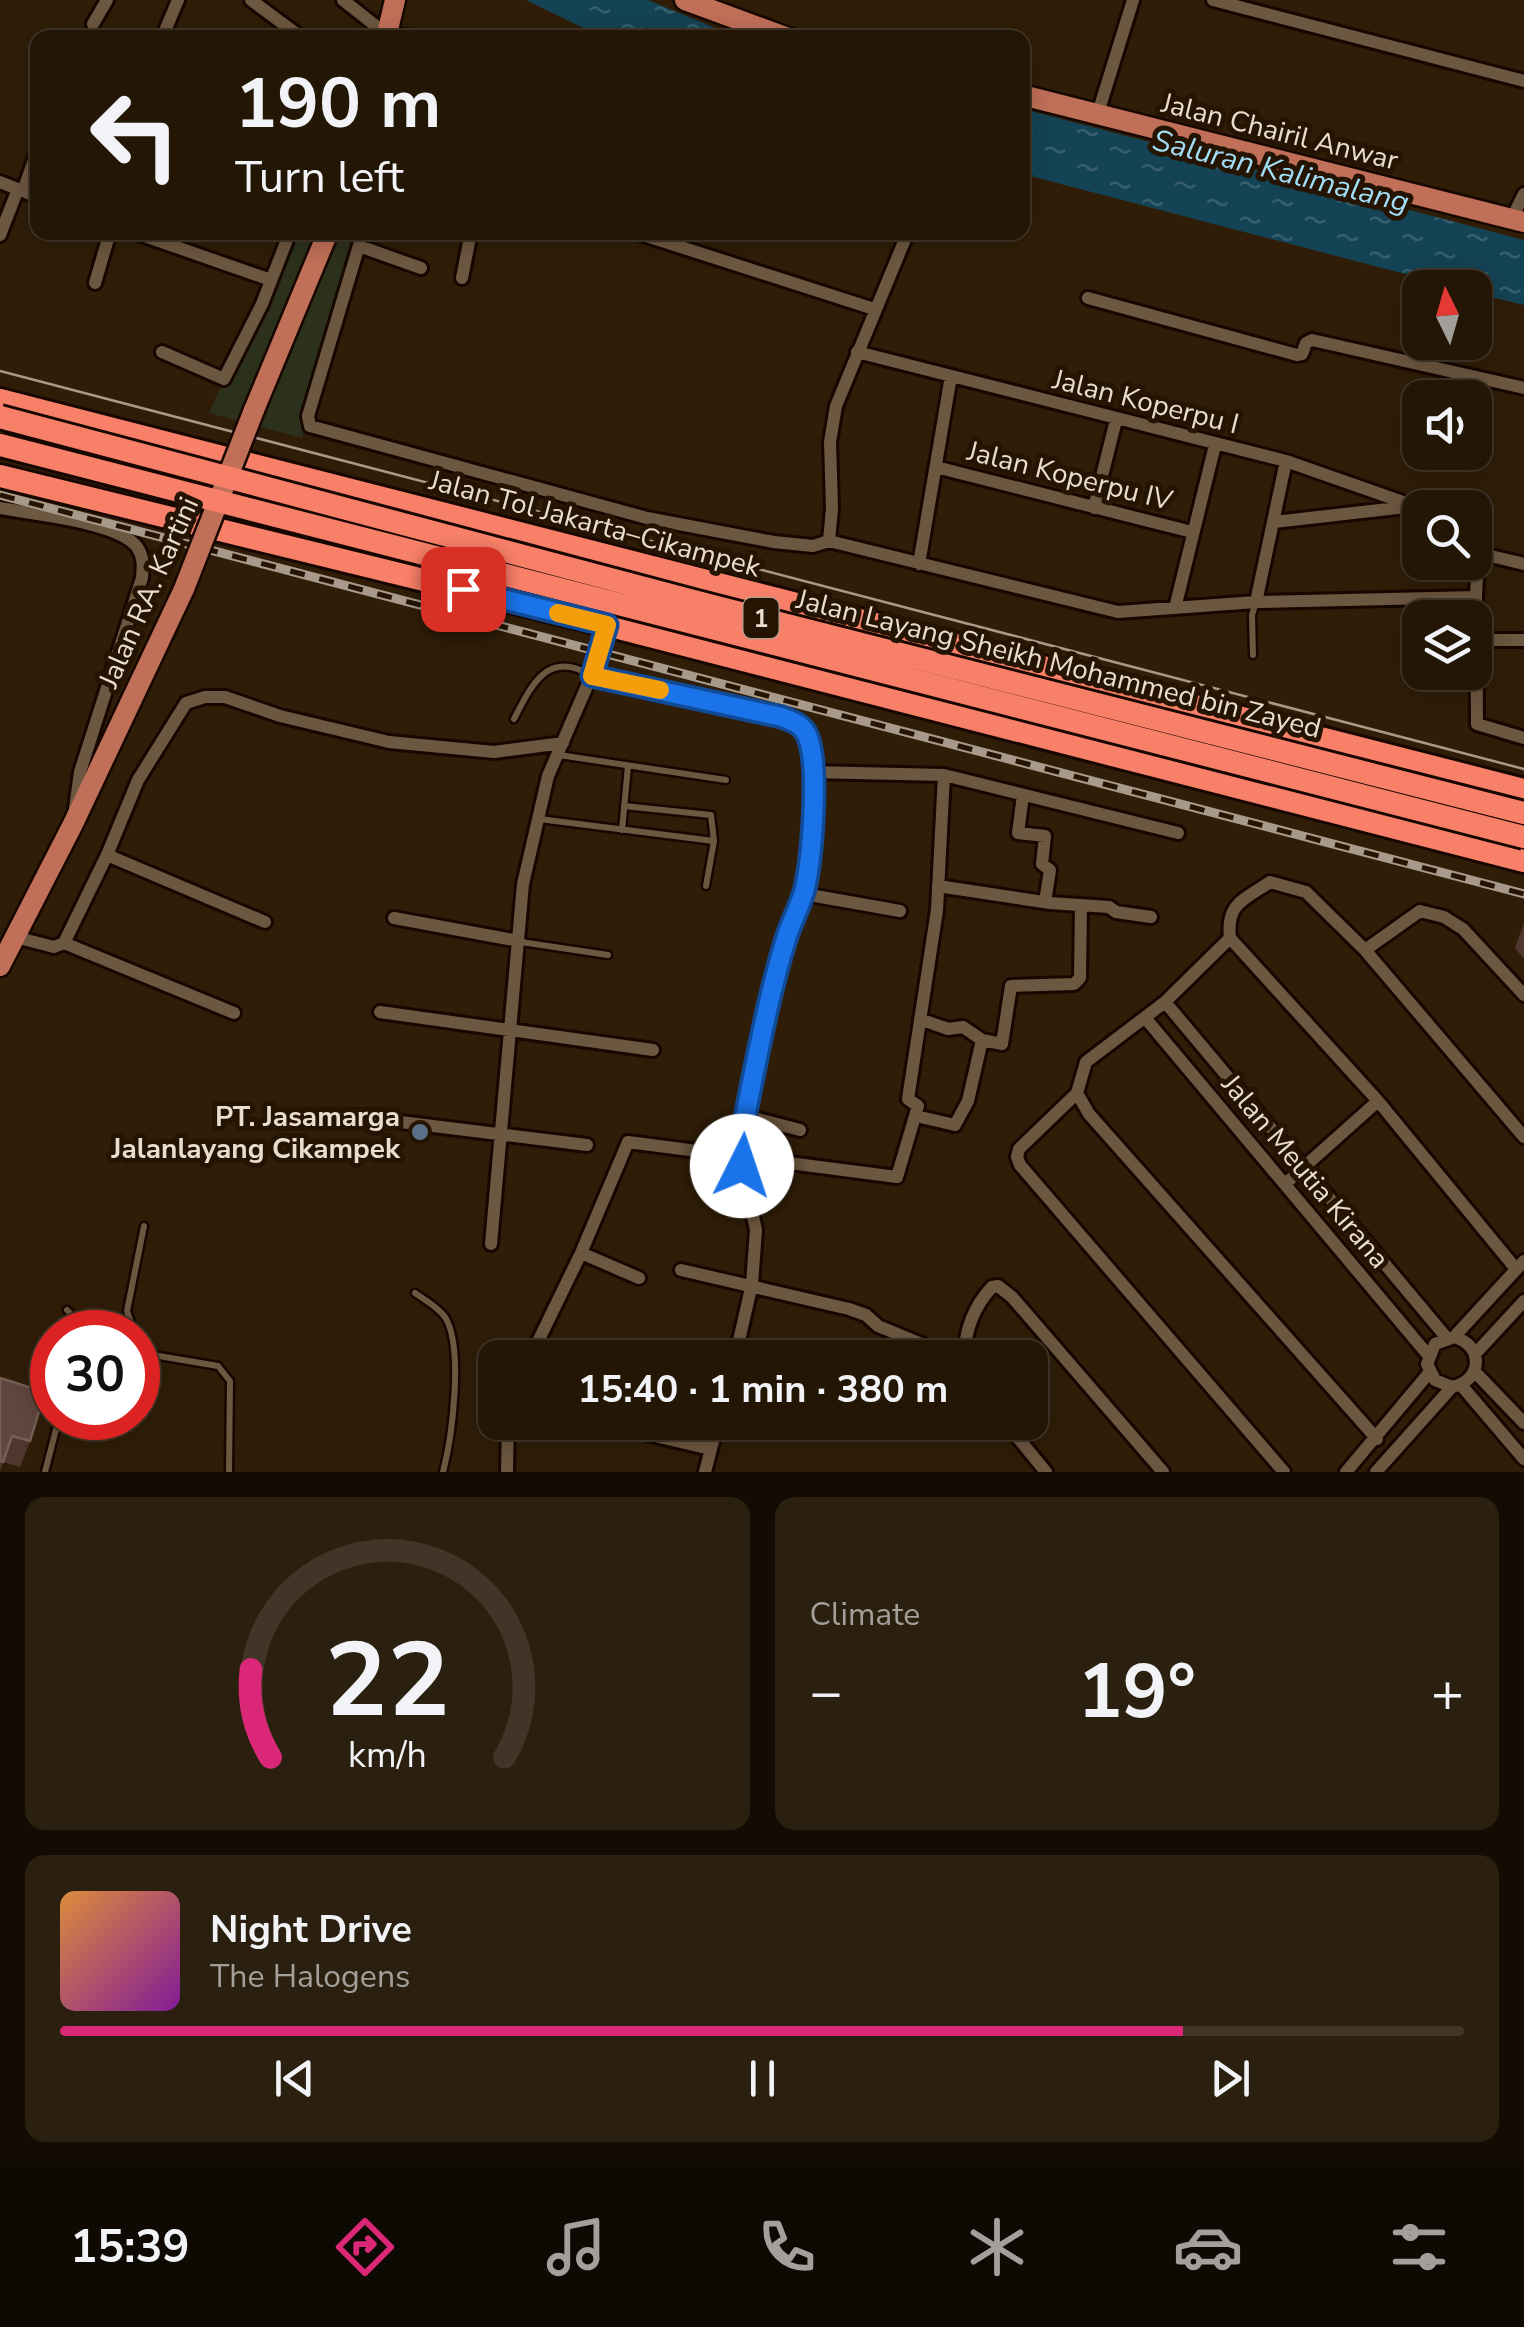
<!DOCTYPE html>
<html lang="en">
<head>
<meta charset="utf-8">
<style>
	body { margin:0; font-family:"Nunito Sans",sans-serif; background:#2b1f0f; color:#f1f3f6; height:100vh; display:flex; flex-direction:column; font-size:38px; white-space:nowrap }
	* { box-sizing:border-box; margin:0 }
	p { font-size:32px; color:#a39f9a }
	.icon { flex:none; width:55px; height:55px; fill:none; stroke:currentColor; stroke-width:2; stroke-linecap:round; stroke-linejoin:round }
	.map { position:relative; height:1472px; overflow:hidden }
	.sheet { display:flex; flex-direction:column; gap:25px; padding:25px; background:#130c03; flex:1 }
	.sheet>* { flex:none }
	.banner { position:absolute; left:30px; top:30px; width:1000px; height:210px; border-radius:20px; box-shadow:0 5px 25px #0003,0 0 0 2px #403527; background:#231605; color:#f1f3f6; overflow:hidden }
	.needle { width:65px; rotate:355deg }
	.buttons { position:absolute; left:1402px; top:270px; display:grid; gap:20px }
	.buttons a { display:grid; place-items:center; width:90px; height:90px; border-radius:20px; background:#231605; box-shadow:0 5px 25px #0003,0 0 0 2px #403527; font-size:50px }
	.speed { position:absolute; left:30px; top:1310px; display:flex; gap:20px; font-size:50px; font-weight:700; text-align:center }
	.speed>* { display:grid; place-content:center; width:130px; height:130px; border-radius:50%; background:#231605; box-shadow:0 5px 25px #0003,0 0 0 2px #403527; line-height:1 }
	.speed .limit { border:15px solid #d22; background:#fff; color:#111 }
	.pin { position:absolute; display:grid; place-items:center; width:85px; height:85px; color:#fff; margin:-42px; border-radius:20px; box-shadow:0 5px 15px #0006 }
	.me { position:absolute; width:110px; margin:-55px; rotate:4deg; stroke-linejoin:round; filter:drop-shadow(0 0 8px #0008) }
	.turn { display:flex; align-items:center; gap:35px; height:210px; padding:0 40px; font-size:45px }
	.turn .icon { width:130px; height:130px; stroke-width:2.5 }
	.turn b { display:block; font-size:70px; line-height:85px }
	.big { font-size:75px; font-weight:700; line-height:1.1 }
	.sheet .tile { flex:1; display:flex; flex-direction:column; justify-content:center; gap:15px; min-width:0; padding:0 35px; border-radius:20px; background:#2b1f0f }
	.sheet .dial { align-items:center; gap:0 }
	.dial svg { height:260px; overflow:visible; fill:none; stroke:#403527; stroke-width:7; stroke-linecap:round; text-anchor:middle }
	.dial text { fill:#f1f3f6; stroke:none }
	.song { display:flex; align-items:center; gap:30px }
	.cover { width:120px; height:120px; border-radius:15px; background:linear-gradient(135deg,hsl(30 70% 55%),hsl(290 70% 35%)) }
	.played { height:10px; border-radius:5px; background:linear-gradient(90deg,#db2777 80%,#403527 80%) }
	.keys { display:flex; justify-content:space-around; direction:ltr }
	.heat { display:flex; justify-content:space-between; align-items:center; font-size:55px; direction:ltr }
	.sheet .tiles { flex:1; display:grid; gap:25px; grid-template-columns:1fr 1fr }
	.tile:last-child { grid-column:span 2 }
	.trip { position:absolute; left:478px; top:1340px; width:570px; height:100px; border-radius:20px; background:#231605; box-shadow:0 5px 25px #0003,0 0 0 2px #403527; font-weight:700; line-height:100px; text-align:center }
	.tabs { display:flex; height:160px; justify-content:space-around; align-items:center; background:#0e0902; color:#a39f9a }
	.tabs .icon { width:70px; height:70px }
	.tabs .on { color:#db2777 }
	.tabs b { font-size:45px; color:#f1f3f6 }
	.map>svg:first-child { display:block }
</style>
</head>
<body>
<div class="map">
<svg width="1524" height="1472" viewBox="0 0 1524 1472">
	<defs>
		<pattern id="water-ripples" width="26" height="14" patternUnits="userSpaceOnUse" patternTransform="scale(2.5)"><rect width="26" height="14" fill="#144355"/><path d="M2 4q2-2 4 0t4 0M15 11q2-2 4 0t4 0" fill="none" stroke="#365e6c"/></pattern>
	</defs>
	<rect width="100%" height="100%" fill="#2f1d07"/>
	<path fill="#2c311b" d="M 290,233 L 363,233 L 302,438 L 209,413 Z"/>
	<path fill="url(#water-ripples)" d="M 526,0 L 648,0 L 737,37 L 602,37 Z
		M 1023,109 L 1524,240 L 1524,305 L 1475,293 L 1475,288 L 1455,287 L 1023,174 Z"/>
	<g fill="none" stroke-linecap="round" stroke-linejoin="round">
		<defs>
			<path id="lane" d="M 1253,655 L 1252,615 L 1256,602
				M 591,673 L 605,632
				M 514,719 C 532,684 548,649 592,676
				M 559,755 L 726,780
				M 624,806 L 711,815 L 714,841 L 706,886
				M 539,819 L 714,841
				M 622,830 L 628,766
				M 521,942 L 608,955
				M 415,1293 C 425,1300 438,1307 445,1317 C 464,1347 452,1438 443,1472
				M 67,1310 L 77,1321 L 77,1332
				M 134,1332 L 127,1311 L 144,1226
				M 138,1340 L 153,1355 L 218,1366 L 230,1381 L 229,1472
				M 35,1406 L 52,1412
				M 45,1472 L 59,1418"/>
			<path id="street" d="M 251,0 L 302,38
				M 343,0 L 386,34 L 424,38
				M 1213,0 L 1524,81
				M 93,24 L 107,0
				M 162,38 L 178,0
				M 1098,113 L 1133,0
				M 0,182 L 38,197
				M 23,191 L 38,149
				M 1512,218 L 1524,194
				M 133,232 L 271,280
				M 363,232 L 308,416 L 310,426 L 647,518 L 774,542 L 813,546 L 829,541 L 1118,612 L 1256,602 L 1476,597
				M 634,232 L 874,309
				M 0,235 L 18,189
				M 359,246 L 421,268
				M 462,278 L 471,232
				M 95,283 L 110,232
				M 1088,298 L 1297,355 L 1302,354 L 1306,343 L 1312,340 L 1524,388
				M 162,352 L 224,379 L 262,304 L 290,232
				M 857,352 L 1286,461 L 1420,508
				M 936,467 L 1192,532
				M 0,508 C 31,514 119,522 137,547 C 144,557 143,566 142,578 L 80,772 L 75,808
				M 1094,508 L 1116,420
				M 1274,522 L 1415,506
				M 829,541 L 832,508 L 830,442 L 836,406 L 908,232
				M 1475,542 L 1478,553 L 1476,597 L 1477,724 L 1524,738
				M 1478,553 L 1524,564
				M 919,564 L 951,376
				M 1256,602 L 1286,461
				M 1175,608 L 1215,445
				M 1477,640 L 1524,640
				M 811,772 L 944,775 L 1178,833
				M 1023,795 L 1018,833 L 1045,836 L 1042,864 L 1050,870 L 1045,902
				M 107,855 L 265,922
				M 938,886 L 1050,903 L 1109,907 L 1116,912 L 1151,917
				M 804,894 L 900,911
				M 394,918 L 519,941
				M 15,937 L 54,947 L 64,943 L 107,855 L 138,780 L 186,703 L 205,697 L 225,697 L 280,716 L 389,742 L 494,752 L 563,743
				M 1230,938 L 1378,1101 L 1516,1269
				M 64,943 L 234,1013
				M 1365,950 L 1420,911 L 1444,917 L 1463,929 L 1524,995
				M 1165,1002 L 1446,1337
				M 380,1012 L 653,1050
				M 920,1019 L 948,1029 L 963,1027 L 982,1040 L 1002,1044 L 1011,986 L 1074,984 L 1080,978 L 1081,905
				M 1146,1019 L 1428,1355
				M 1077,1093 L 1019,1149 L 1017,1157 L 1020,1165 L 1284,1472
				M 352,1116 L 587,1145
				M 746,1116 L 800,1130
				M 916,1116 L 955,1125 L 968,1101 L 982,1040
				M 1285,1184 L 1378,1101
				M 491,1244 L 523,884 L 548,776 L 590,679 L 596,675 L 798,723 L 808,736 L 814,824 L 804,894 L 787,935 L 766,1008 L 746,1116 L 740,1156 L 756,1230 L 752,1284 L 735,1358
				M 581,1253 L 639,1278
				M 681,1270 L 849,1309 L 866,1315 L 878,1326 L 924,1345
				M 1454,1337 L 1524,1261
				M 1476,1353 L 1524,1301
				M 530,1358 L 581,1253 L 628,1142 L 897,1177 L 918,1106 L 908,1099 L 937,910 L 944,775
				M 964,1358 C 965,1331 974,1306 992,1287 L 998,1286 L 1012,1297 L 1163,1472
				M 1475,1372 L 1524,1423
				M 1461,1385 L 1524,1459
				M 597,1422 L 710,1449
				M 1005,1422 L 1046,1472
				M 1377,1439 L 1089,1114 L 1077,1093 L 1086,1062 L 1165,1002 L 1230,938 C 1226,903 1244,900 1270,882 L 1306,892 L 1365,950 L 1524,1137
				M 507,1472 L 508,1422
				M 705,1472 L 718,1422
				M 1346,1472 L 1429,1373
				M 1376,1472 L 1452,1387 C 1483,1381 1484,1345 1454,1337 L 1435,1344 L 1427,1364 L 1435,1380 L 1452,1387"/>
			<path id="primary" d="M 685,0 L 788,38
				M 386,38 L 395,0
				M 1022,95 L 1524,222
				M 254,410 L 328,232
				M 0,966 L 73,824 L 184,589"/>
			<path id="highway" d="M 0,400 L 1524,790
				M 0,476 L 607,625 L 1524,861"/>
		</defs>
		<use href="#lane" stroke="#170700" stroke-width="11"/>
		<use href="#street" stroke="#170700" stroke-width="18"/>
		<use href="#primary" stroke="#170700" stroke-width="25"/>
		<use href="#highway" stroke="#170700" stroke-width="28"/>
		<use href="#lane" stroke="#6c5740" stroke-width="6"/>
		<use href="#street" stroke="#6c5740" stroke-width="12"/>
		<use href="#primary" stroke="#c06f58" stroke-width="20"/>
		<use href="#highway" stroke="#f87f68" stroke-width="22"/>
		<path stroke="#a89a8a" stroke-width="2.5" d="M 0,371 L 1524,769"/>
		<defs>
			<path id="rail" d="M 0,495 L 1524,894"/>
		</defs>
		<use href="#rail" stroke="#a89a8a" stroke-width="9"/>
		<use href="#rail" stroke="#251401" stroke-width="5" stroke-dasharray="15" stroke-linecap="butt"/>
		<defs>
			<path id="primary-bridge" d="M 184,589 L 254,410"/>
			<path id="highway-bridge" d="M 0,417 L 697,602 L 1524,813
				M 0,445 L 1524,837"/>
		</defs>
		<use href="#primary-bridge" stroke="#170700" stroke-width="25" stroke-linecap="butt"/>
		<use href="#highway-bridge" stroke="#170700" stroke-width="28" stroke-linecap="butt"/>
		<use href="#primary-bridge" stroke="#c06f58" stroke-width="20"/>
		<use href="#highway-bridge" stroke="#f87f68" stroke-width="22"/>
	</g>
	<path fill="#50362d" d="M 1524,923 L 1524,959 L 1515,948 Z
		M 0,1378 L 30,1441 L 20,1467 L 3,1462 L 0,1471 Z"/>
	<path fill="#61483f" stroke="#765f56" stroke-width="2.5" d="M 0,1378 L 45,1392 L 30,1441 L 12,1436 L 3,1462 L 0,1461 Z"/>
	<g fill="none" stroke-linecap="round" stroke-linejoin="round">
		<defs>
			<path id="route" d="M 463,589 L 607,625 L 592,676 L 782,717 C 792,721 802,724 807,735 C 820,763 812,857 805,888 C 801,905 791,922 786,939 C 770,991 760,1043 749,1097 C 745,1119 738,1144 742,1166"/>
		</defs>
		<use href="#route" stroke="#114b97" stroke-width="25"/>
		<use href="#route" stroke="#1a73e8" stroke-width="18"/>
		<path stroke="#f59e0b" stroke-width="18" d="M 558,613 L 607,625 L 592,676 L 660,690"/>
	</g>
	<circle fill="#5c6f8a" stroke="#251401" stroke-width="4" cx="420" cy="1132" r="10"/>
	<g text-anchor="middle" stroke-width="10" stroke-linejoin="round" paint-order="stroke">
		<rect fill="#251401" stroke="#aea192" stroke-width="2.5" x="743.5" y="598" width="35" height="40" rx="8"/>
		<g font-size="25" font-weight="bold" fill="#e9ddd0">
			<text x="761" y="627">1</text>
		</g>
		<g font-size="28" fill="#e9ddd0" stroke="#251401">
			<text transform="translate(1280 131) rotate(14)" y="10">Jalan Chairil Anwar</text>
			<text transform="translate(1146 401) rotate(14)" y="10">Jalan Koperpu I</text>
			<text transform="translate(1070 475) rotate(14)" y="10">Jalan Koperpu IV</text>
			<text transform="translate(595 523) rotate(15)" y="10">Jalan Tol Jakarta–Cikampek</text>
			<text transform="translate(148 592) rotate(-66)" y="10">Jalan RA. Kartini</text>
			<text transform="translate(1059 663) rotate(14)" y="10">Jalan Layang Sheikh Mohammed bin Zayed</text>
			<text transform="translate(1306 1171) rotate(50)" y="10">Jalan Meutia Kirana</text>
		</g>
		<g font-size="28" font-weight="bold" fill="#e9ddd0" stroke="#251401" text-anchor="end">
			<text x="400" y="1126">PT. Jasamarga<tspan x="400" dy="32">Jalanlayang Cikampek</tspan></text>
		</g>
		<g font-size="30" font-style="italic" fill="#a2ddf7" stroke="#251401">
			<text transform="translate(1281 171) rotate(14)" y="10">Saluran Kalimalang</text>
		</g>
	</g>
</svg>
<div class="buttons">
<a><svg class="needle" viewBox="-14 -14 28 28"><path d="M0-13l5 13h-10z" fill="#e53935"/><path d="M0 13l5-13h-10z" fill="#a39f9a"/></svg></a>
<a><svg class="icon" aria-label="sound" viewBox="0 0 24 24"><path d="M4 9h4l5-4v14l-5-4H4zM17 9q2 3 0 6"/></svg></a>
<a><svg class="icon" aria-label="search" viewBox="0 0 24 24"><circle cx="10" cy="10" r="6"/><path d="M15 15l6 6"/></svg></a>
<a><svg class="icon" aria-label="layers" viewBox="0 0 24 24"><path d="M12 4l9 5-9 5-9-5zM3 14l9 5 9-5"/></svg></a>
</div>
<div class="speed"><div class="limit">30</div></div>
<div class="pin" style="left:463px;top:589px;background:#d93025"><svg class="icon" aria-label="arrive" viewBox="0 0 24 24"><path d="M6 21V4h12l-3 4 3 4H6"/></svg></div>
<svg class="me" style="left:742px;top:1166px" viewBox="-20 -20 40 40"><circle r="19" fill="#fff"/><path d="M0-13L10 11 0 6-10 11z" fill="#1a73e8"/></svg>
<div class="trip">15:40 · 1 min · 380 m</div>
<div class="banner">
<div class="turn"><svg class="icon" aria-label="left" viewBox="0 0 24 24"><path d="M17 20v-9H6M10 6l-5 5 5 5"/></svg><div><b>190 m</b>Turn left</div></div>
</div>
</div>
<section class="sheet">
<div class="tiles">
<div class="tile dial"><svg viewBox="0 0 100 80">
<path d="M14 69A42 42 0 1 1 86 69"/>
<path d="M14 69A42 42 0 0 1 8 42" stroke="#db2777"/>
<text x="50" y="56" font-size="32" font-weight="700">22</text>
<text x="50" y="72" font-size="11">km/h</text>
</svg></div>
<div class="tile"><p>Climate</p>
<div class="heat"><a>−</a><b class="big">19°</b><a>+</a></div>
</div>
<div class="tile">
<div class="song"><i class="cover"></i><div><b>Night Drive</b><p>The Halogens</p></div></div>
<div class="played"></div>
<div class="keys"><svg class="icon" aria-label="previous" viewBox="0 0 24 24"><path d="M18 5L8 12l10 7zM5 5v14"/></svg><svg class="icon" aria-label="pause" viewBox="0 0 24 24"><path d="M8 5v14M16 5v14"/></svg><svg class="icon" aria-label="next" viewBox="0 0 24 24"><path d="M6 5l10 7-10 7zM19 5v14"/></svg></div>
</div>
</div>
</section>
<nav class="tabs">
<b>15:39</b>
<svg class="icon on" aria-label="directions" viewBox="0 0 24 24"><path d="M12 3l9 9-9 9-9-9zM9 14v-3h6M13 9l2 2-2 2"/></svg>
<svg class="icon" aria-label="music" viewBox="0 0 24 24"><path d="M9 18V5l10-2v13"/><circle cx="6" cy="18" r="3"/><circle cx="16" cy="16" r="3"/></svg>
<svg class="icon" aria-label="phone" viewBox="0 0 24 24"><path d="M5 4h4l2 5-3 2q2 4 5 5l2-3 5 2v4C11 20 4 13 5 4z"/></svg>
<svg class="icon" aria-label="climate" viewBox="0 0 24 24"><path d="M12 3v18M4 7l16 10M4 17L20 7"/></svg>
<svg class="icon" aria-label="car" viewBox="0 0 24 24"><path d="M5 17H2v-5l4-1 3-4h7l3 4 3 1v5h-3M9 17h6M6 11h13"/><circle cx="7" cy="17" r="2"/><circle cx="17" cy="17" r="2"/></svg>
<svg class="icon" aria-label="filters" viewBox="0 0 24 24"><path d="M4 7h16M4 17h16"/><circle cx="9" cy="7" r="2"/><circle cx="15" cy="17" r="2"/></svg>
</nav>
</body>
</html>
